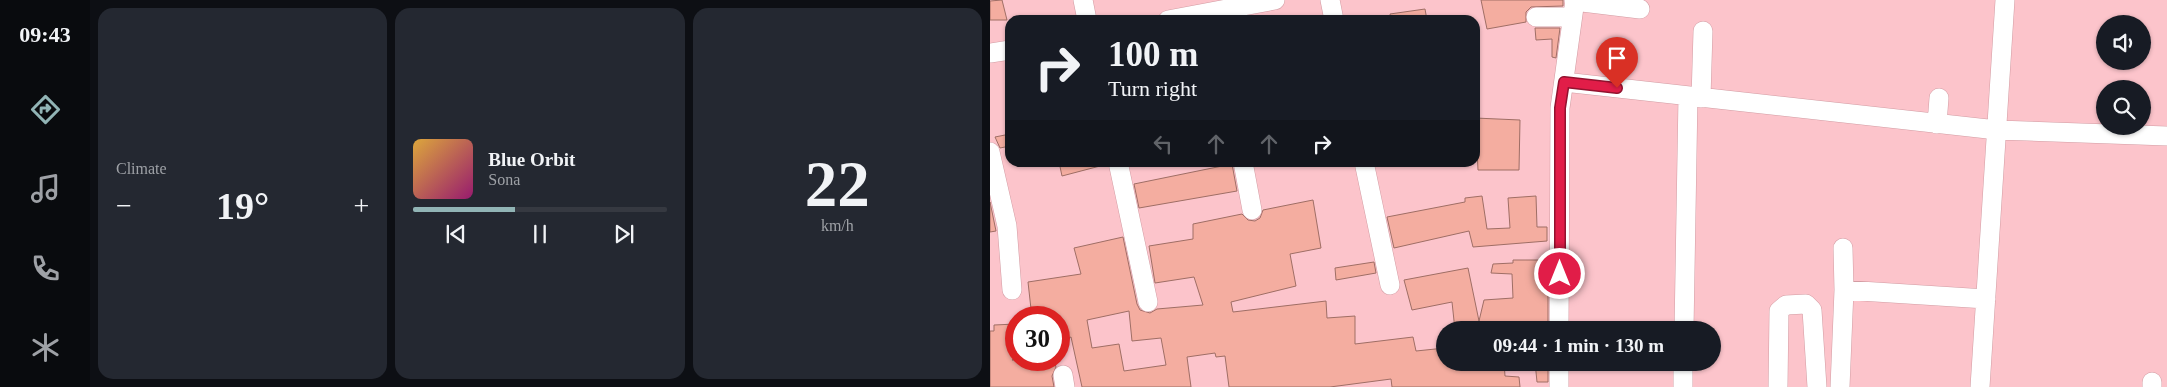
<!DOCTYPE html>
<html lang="en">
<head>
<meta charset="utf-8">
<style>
	body { margin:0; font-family:Georgia,serif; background:#242831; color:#f1f3f6; height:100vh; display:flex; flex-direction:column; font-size:19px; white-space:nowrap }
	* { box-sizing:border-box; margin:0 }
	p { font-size:16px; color:#9ea1a6 }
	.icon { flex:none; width:28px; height:28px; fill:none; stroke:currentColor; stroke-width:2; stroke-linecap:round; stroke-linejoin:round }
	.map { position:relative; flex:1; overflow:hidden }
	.side { display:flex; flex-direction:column; gap:8px; padding:8px; background:#0d0f14; width:900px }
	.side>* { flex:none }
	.banner { position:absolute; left:15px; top:15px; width:475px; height:152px; border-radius:15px; box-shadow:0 1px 4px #0004; background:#171b24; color:#f1f3f6; overflow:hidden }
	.fabs { position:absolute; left:1106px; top:15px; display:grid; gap:10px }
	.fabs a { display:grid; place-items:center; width:55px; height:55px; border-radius:50%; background:#171b24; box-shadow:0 1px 4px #0004; font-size:25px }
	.speed { position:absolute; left:15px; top:306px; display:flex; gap:10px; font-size:25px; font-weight:700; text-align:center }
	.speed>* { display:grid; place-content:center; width:65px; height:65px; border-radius:50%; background:#171b24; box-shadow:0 1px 4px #0004; line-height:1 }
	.speed .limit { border:8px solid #d22; background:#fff; color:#111 }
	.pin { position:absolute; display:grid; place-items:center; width:42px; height:42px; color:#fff; margin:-51px -21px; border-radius:50% 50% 50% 0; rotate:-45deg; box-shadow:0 0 5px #0007 }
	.pin .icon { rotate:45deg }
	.me { position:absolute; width:55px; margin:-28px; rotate:0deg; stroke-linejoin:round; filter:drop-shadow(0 0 4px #0008) }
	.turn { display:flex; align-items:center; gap:18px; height:105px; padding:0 20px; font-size:22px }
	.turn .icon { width:65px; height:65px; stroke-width:2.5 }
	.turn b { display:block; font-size:35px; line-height:42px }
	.lanes { display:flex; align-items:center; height:48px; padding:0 20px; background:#0003; justify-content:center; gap:25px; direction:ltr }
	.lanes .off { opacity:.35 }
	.big { font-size:38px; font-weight:800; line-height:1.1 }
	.side .tile { flex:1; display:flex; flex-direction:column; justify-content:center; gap:8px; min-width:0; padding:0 18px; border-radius:15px; background:#242831 }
	.side .dial { align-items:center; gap:0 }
	.dial b { font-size:65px; line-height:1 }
	.song { display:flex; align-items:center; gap:15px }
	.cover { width:60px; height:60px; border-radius:8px; background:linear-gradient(135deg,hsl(40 70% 55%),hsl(320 70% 35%)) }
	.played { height:5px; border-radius:2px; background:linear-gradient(90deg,#91b4b5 40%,#363941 40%) }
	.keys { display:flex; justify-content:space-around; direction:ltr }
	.heat { display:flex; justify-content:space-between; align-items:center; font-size:28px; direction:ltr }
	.side .tiles { flex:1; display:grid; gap:8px; grid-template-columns:repeat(3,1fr) }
	.trip { position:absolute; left:446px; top:321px; width:285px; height:50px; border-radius:25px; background:#171b24; box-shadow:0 1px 4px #0004; font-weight:800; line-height:50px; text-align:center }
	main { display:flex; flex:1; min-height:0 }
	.tabs { display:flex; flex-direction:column; width:90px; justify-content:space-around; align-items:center; background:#090b0e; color:#9ea1a6 }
	.tabs .icon { width:35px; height:35px }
	.tabs .current { color:#91b4b5 }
	.tabs b { font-size:22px; color:#f1f3f6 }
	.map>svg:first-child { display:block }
</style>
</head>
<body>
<main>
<nav class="tabs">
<b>09:43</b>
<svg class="icon current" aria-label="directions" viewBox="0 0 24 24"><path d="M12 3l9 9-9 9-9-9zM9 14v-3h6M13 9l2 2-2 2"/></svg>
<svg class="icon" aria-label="music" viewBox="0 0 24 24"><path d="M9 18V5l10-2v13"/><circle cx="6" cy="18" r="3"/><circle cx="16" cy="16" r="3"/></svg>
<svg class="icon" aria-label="phone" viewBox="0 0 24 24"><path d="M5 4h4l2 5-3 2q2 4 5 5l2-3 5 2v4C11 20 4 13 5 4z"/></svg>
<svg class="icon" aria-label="climate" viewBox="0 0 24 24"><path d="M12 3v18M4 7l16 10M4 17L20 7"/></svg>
</nav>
<section class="side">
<div class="tiles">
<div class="tile"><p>Climate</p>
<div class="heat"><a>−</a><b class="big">19°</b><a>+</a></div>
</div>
<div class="tile">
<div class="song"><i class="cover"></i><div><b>Blue Orbit</b><p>Sona</p></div></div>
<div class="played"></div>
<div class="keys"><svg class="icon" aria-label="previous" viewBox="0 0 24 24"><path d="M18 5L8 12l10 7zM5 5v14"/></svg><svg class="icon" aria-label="pause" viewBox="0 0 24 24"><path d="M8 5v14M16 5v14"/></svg><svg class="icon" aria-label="next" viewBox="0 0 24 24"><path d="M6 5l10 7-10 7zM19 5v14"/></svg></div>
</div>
<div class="tile dial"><b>22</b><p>km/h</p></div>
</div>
</section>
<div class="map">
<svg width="1177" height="387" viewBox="0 0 1177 387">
	<rect width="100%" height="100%" fill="#fcc4cb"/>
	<path fill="#f4ada0" stroke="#9f6e65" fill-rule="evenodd" d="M 12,0 L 17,20 L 0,20 L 0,1 Z
		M 491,0 L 573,0 L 573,6 L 541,7 L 536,12 L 536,22 L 497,29 Z
		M 435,9 L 437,20 L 401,20 L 400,14 Z
		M 545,28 L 570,28 L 566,58 L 562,57 L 562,39 L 546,40 Z
		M 485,118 L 530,120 L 529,170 L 488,170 L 487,149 L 485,149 Z
		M 20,134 L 20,146 L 10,148 L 5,137 Z
		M 69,162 L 110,162 L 110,166 L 72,176 Z
		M 242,164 L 247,191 L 149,208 L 144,184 Z
		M 492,196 L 497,229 L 520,228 L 518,198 L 546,196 L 547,227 L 557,227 L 557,241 L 483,247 L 479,231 L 404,248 L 397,217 L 475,202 L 475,198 Z
		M 323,200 L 331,248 L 300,254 L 306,286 L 241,302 L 243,312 L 336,301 L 337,318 L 365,316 L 365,344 L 423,337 L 426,351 L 455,348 L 455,362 L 514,362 L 515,376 L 529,377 L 530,387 L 402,387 L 401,379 L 340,387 L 239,387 L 235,356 L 226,357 L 225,353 L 197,357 L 201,387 L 92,387 L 81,337 L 76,339 L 69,324 L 69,318 L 42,318 L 38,282 L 91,274 L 84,248 L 133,237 L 147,304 L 150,310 L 160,313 L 167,309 L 213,305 L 204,277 L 165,283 L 159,246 L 203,239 L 203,224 L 252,214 L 258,220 L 265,221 L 270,218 L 273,210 ZM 139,311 L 142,341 L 171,338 L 176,365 L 134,371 L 129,344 L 102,348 L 97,320 Z
		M 0,202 L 6,231 L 0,232 Z
		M 523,260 L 558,260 L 558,330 L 465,330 L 462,302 L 422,310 L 414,280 L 478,268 L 489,321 L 494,300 L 523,298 L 522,274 L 501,273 L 503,264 L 523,263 Z
		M 384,262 L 386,273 L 346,280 L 345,268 Z
		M 26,324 L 26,358 L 22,360 L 64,360 L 66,367 L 62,376 L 64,387 L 0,387 L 0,331 L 4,331 L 4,325 Z
		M 545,362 L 558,362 L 558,382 L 547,382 Z"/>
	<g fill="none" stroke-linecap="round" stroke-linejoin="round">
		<defs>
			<path id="minor" d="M 93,0 L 97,20
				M 340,0 L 344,20
				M 584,1 L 650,9
				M 546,17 L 582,17
				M 178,20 L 285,0
				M 0,53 L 20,50
				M 574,82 L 1007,130 L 1177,136
				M 711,98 L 713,31
				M 947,124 L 949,98
				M 0,152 L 17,226 L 22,290
				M 128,162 L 158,302
				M 253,162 L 262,210
				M 374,162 L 400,285
				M 854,290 L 996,299
				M 569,330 L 570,108 L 585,0
				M 694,330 L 698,96
				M 73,375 L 75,387
				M 1162,382 L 1162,387
				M 569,387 L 569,362
				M 693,387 L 693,362
				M 788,387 L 789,311 L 796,305 L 816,304 L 822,310 L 827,387
				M 850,387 L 854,290 L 853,248
				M 990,387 L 1015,0"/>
		</defs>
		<use href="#minor" stroke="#d29ca3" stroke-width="20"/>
		<use href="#minor" stroke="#fff" stroke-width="19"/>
	</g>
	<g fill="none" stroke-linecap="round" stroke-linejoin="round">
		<defs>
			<path id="route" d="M 570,274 L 570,108 L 574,82 L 627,88"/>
		</defs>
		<use href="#route" stroke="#92132f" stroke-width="12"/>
		<use href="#route" stroke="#e11d48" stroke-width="9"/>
	</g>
</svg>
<div class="fabs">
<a><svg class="icon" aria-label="sound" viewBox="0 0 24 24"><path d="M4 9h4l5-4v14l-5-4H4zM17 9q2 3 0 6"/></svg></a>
<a><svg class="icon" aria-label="search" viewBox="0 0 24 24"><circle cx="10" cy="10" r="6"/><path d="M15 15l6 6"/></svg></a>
</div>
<div class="speed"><div class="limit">30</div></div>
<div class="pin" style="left:627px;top:88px;background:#d93025"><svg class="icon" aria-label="arrive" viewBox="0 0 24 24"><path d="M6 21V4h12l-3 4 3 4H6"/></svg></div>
<svg class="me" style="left:570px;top:274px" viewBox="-20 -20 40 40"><circle r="17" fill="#e11d48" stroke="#fff" stroke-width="3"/><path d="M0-11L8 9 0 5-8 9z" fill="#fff"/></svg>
<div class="trip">09:44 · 1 min · 130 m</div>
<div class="banner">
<div class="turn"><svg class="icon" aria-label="right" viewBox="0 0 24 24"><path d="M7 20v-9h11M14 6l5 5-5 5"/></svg><div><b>100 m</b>Turn right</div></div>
<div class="lanes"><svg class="icon off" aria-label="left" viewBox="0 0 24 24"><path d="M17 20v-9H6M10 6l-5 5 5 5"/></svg><svg class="icon off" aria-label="ahead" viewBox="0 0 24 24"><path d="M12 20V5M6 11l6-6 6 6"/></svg><svg class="icon off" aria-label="ahead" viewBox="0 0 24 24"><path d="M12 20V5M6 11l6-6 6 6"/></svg><svg class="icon" aria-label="right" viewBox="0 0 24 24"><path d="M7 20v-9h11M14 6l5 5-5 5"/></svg></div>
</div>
</div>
</main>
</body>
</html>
